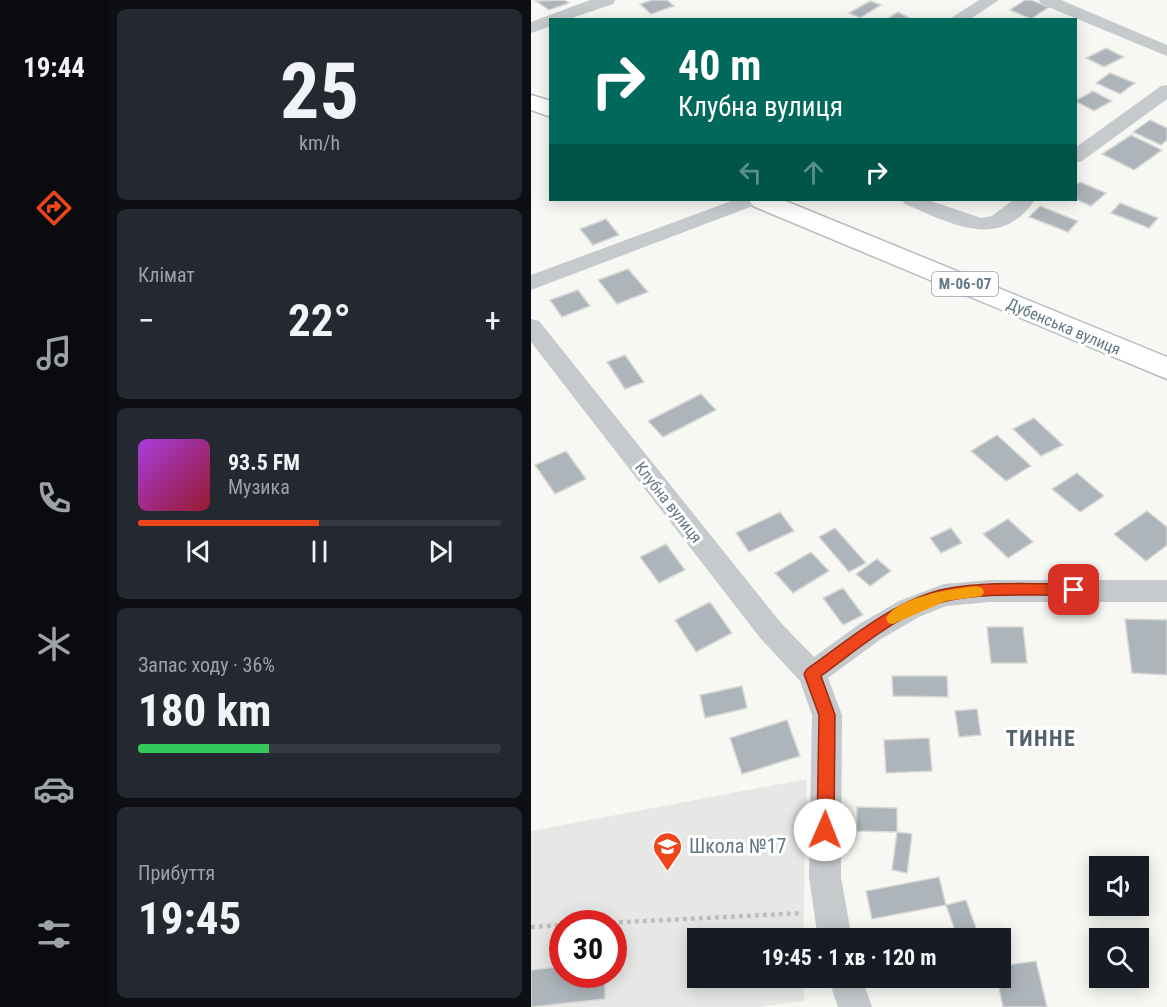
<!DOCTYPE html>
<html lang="uk">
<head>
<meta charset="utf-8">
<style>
	body { margin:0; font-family:"Roboto Condensed",sans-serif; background:#242831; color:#f1f3f6; height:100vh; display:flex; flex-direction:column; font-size:22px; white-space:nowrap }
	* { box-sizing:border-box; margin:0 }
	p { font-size:20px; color:#9ea1a6 }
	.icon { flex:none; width:33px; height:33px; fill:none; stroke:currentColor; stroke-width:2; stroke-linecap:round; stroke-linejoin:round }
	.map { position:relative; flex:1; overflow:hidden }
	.details { display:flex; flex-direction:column; gap:9px; padding:9px; background:#0d0f14; width:423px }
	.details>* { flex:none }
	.banner { position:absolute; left:18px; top:18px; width:528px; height:183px; border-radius:0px; box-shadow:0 3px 15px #0003; background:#00695c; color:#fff; overflow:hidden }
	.fabs { position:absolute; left:558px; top:856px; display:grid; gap:12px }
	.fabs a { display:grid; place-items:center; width:60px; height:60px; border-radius:0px; background:#171b24; box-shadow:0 3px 15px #0003; font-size:30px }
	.speed { position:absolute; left:18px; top:910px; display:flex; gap:12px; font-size:30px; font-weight:700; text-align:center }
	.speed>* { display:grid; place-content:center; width:78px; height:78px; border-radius:50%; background:#171b24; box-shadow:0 3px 15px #0003; line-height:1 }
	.speed .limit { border:9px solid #d22; background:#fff; color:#111 }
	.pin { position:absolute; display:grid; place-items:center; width:51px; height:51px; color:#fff; margin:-26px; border-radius:12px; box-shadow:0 3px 9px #0006 }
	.me { position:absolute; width:66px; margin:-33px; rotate:1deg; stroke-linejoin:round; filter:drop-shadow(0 0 4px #0008) }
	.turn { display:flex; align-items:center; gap:21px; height:126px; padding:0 30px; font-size:27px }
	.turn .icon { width:78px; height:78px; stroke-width:2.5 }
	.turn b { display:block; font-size:42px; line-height:51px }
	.lanes { display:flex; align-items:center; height:57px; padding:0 30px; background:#0003; justify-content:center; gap:30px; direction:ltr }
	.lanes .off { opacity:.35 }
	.big { font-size:45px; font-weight:700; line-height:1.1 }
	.details .widget { flex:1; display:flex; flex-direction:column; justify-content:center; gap:9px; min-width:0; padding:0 21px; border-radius:9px; background:#242831 }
	.details .dial { align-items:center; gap:0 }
	.dial b { font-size:78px; line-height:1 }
	.song { display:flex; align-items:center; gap:18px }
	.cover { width:72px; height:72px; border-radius:9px; background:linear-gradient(135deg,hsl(280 70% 55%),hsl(350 70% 35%)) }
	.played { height:6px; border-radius:3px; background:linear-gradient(90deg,#ee451b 50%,#363941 50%) }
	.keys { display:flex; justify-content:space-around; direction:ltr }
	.heat { display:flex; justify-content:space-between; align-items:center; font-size:33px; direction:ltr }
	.charge { height:9px; border-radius:4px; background:linear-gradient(90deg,#34c759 36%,#363941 0) }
	.trip { position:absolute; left:156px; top:928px; width:324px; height:60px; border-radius:0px; background:#171b24; box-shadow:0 3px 15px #0003; font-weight:700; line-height:60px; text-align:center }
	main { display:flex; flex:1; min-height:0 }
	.tabs { display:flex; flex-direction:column; width:108px; justify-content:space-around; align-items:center; background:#090b0e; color:#9ea1a6 }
	.tabs .icon { width:42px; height:42px }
	.tabs .selected { color:#ee451b }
	.tabs b { font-size:27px; color:#f1f3f6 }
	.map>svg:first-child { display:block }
</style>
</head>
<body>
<main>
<nav class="tabs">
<b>19:44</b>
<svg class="icon selected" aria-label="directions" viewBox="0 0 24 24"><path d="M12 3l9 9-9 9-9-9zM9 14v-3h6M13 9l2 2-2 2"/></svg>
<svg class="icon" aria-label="music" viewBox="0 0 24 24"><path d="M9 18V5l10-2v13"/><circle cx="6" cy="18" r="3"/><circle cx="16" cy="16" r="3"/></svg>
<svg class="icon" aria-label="phone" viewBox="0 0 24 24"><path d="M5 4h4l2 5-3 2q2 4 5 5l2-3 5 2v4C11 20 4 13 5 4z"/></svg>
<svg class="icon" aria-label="climate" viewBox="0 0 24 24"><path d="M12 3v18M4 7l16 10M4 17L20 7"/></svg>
<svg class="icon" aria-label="car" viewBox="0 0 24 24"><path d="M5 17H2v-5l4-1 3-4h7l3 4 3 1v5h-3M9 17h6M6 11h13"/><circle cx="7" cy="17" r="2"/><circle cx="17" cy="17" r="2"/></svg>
<svg class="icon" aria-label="filters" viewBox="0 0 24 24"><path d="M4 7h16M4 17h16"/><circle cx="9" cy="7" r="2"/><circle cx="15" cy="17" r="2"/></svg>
</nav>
<section class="details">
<div class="widget dial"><b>25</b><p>km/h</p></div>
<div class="widget"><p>Клімат</p>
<div class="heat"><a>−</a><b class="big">22°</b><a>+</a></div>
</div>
<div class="widget">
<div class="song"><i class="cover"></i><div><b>93.5 FM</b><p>Музика</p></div></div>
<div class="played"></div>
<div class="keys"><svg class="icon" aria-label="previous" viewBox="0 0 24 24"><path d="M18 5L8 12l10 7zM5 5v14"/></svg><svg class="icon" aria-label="pause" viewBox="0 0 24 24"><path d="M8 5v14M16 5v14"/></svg><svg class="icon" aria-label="next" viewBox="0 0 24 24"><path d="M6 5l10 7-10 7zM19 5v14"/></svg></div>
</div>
<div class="widget"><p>Запас ходу · 36%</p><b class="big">180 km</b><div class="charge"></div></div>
<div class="widget"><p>Прибуття</p><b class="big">19:45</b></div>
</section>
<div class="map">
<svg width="636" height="1007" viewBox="0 0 636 1007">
	<rect width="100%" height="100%" fill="#f7f7f3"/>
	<path fill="#e7e8e6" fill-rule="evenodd" d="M 276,779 L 272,939 L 166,939 L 166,978 L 273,978 L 273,1001 L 228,1007 L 0,1007 L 0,831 ZM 32,924 L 82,924 L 82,975 L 32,975 Z"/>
	<path fill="#adb5ba" stroke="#d8d8d6" stroke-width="1.5" d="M 34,0 L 38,3 L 18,10 L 5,1 Z
		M 121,0 L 136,0 L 143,6 L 120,14 L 109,4 Z
		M 494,0 L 500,0 L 518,7 L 500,19 L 479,10 Z
		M 339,1 L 350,5 L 329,18 L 318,13 Z
		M 367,12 L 382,20 L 354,20 Z
		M 575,48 L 593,57 L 573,67 L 555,58 Z
		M 579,73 L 604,83 L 589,94 L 565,83 Z
		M 562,91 L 581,101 L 563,111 L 544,101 Z
		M 619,120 L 636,128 L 636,140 L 630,145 L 602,132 Z
		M 600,135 L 631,150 L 603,170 L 571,154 Z
		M 549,182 L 575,193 L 560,206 L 544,199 L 544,185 Z
		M 589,203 L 627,218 L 618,228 L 580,213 Z
		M 509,206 L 547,221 L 537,232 L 498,217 Z
		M 75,219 L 88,235 L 62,245 L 49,229 Z
		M 97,269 L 117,292 L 86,304 L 67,280 Z
		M 47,290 L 59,306 L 31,317 L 19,300 Z
		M 94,355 L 113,382 L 94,389 L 76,362 Z
		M 170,394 L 185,410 L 132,437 L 117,421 Z
		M 503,418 L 532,445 L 510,456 L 482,429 Z
		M 466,435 L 500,466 L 475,481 L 440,451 Z
		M 35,451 L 55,479 L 24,494 L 4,465 Z
		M 546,473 L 573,496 L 549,512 L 521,489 Z
		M 616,511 L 636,527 L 636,545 L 615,561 L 583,534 Z
		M 249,512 L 263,531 L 218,552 L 205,533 Z
		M 477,519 L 502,542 L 477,558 L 452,534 Z
		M 304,528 L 335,563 L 318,572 L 288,537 Z
		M 420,528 L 431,543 L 410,553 L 399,538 Z
		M 135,544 L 154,570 L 128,583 L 109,557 Z
		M 280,552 L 298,571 L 262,593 L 244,573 Z
		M 346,559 L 360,571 L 339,586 L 325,574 Z
		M 312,588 L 332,615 L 312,625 L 292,598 Z
		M 179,602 L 201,633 L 165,652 L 144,620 Z
		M 594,619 L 636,620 L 636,675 L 601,673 Z
		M 456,627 L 492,627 L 496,663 L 460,663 Z
		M 361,676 L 416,676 L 417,697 L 362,696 Z
		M 211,686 L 216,708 L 174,718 L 169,695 Z
		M 446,709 L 450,735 L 428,737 L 424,711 Z
		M 256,720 L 269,756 L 211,774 L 199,738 Z
		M 398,738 L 401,771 L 355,773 L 353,740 Z
		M 326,807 L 366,808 L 366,832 L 326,831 Z
		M 366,832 L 381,834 L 376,873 L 361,870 Z
		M 408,877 L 415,905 L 341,919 L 335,891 Z
		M 435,900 L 449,939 L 427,939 L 415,905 Z
		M 505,961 L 516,1007 L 472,1007 L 466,978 L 470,978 L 470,966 Z
		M 32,966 L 32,975 L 74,975 L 74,999 L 0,1007 L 0,970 Z"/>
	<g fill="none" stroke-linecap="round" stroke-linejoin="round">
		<defs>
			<path id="primary" d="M 0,95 L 20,101 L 20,117 L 0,110 Z
				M 218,200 L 252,200 L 636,357 L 636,379 L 222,206 Z"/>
		</defs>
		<use href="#primary" stroke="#b7bcbf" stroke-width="3"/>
		<path stroke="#bdc0c2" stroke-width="4.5" stroke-dasharray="4 4" stroke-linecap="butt" d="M 56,924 L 272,913
			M 0,927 L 32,925"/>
		<path fill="#c6cacd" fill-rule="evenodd" d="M 59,0 L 84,0 L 82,4 L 35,20 L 20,20 L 20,26 L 0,33 L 0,22 Z
			M 448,0 L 468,0 L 438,20 L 417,20 Z
			M 508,0 L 530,0 L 636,45 L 636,56 L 510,4 Z
			M 636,85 L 636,99 L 551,161 L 544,163 L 544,148 L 630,86 Z
			M 203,200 L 230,200 L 227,204 L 0,290 L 0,275 Z
			M 371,200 L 397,200 L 450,218 L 461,216 L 482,200 L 504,200 C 468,252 419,223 374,204 Z
			M 0,319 L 8,321 L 250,623 L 283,657 L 330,623 L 368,601 L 413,584 L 459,580 L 636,580 L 636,602 L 459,602 L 415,606 L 388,617 L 350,639 L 297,678 L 311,715 L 310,877 L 321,939 L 287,939 L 278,877 L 281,715 L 269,681 L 230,639 L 0,342 Z
			M 297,978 L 331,978 L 341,1007 L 307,1007 Z"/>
		<use href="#primary" fill="#fff" fill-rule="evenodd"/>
	</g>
	<path fill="#ee451b" stroke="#9b2d12" stroke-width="1.5" d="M 543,584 L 548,585 L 550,590 L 548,594 L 543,595 C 503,596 453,592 415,601 C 370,611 326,650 290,676 L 304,715 L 303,830 L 300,836 L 294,838 L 289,836 L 286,830 L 288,715 L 273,674 L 276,669 C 316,641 365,599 414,589 C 456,581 501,584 543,584 Z"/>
	<path fill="#f59e0b" d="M 446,586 L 451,588 L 453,592 L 451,596 L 415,601 L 362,624 L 357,623 L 355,618 C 366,597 423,588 446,586 Z"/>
	<defs>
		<symbol id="school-pin" viewBox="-11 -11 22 30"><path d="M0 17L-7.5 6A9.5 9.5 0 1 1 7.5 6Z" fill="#ee451b" stroke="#fff"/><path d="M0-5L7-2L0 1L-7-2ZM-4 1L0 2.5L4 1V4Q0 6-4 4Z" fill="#fff"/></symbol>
	</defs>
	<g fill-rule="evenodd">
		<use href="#school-pin" x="120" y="830" width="33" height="45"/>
	</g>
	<g text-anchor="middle" stroke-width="6" stroke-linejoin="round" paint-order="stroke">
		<rect fill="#fff" stroke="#92a0aa" stroke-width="1.5" x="401" y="272" width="66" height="24" rx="4.5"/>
		<g font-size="15" font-weight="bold" fill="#647886">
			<text x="434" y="289">М-06-07</text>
		</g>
		<g font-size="16" fill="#647886" stroke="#fff">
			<text transform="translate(533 326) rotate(23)" y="6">Дубенська вулиця</text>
			<text transform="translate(138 502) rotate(52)" y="6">Клубна вулиця</text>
		</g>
		<g font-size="20" fill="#647886" stroke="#fff" text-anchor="start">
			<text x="158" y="853">Школа №17</text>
		</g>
		<g font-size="22" font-weight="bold" letter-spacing="1.5" fill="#52616b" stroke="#fff">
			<text x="510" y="746">ТИННЕ</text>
		</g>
	</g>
</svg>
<div class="fabs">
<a><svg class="icon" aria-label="sound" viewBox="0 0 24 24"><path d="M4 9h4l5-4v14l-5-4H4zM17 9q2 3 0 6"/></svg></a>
<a><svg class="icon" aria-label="search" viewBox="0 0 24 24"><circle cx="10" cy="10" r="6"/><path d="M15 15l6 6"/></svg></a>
</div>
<div class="speed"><div class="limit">30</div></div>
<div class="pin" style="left:543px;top:590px;background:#d93025"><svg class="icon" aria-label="arrive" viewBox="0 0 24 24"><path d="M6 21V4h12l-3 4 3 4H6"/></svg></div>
<svg class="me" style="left:294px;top:830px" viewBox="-20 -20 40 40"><circle r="19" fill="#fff"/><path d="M0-13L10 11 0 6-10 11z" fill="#ee451b"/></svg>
<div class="trip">19:45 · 1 хв · 120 m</div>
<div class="banner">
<div class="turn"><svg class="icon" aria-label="right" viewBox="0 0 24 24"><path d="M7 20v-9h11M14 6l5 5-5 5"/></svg><div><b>40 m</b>Клубна вулиця</div></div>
<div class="lanes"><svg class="icon off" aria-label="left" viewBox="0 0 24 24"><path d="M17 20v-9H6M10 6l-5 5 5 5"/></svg><svg class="icon off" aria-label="ahead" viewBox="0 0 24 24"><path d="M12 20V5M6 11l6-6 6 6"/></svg><svg class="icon" aria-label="right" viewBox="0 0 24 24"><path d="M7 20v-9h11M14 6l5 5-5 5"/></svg></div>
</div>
</div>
</main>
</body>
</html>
